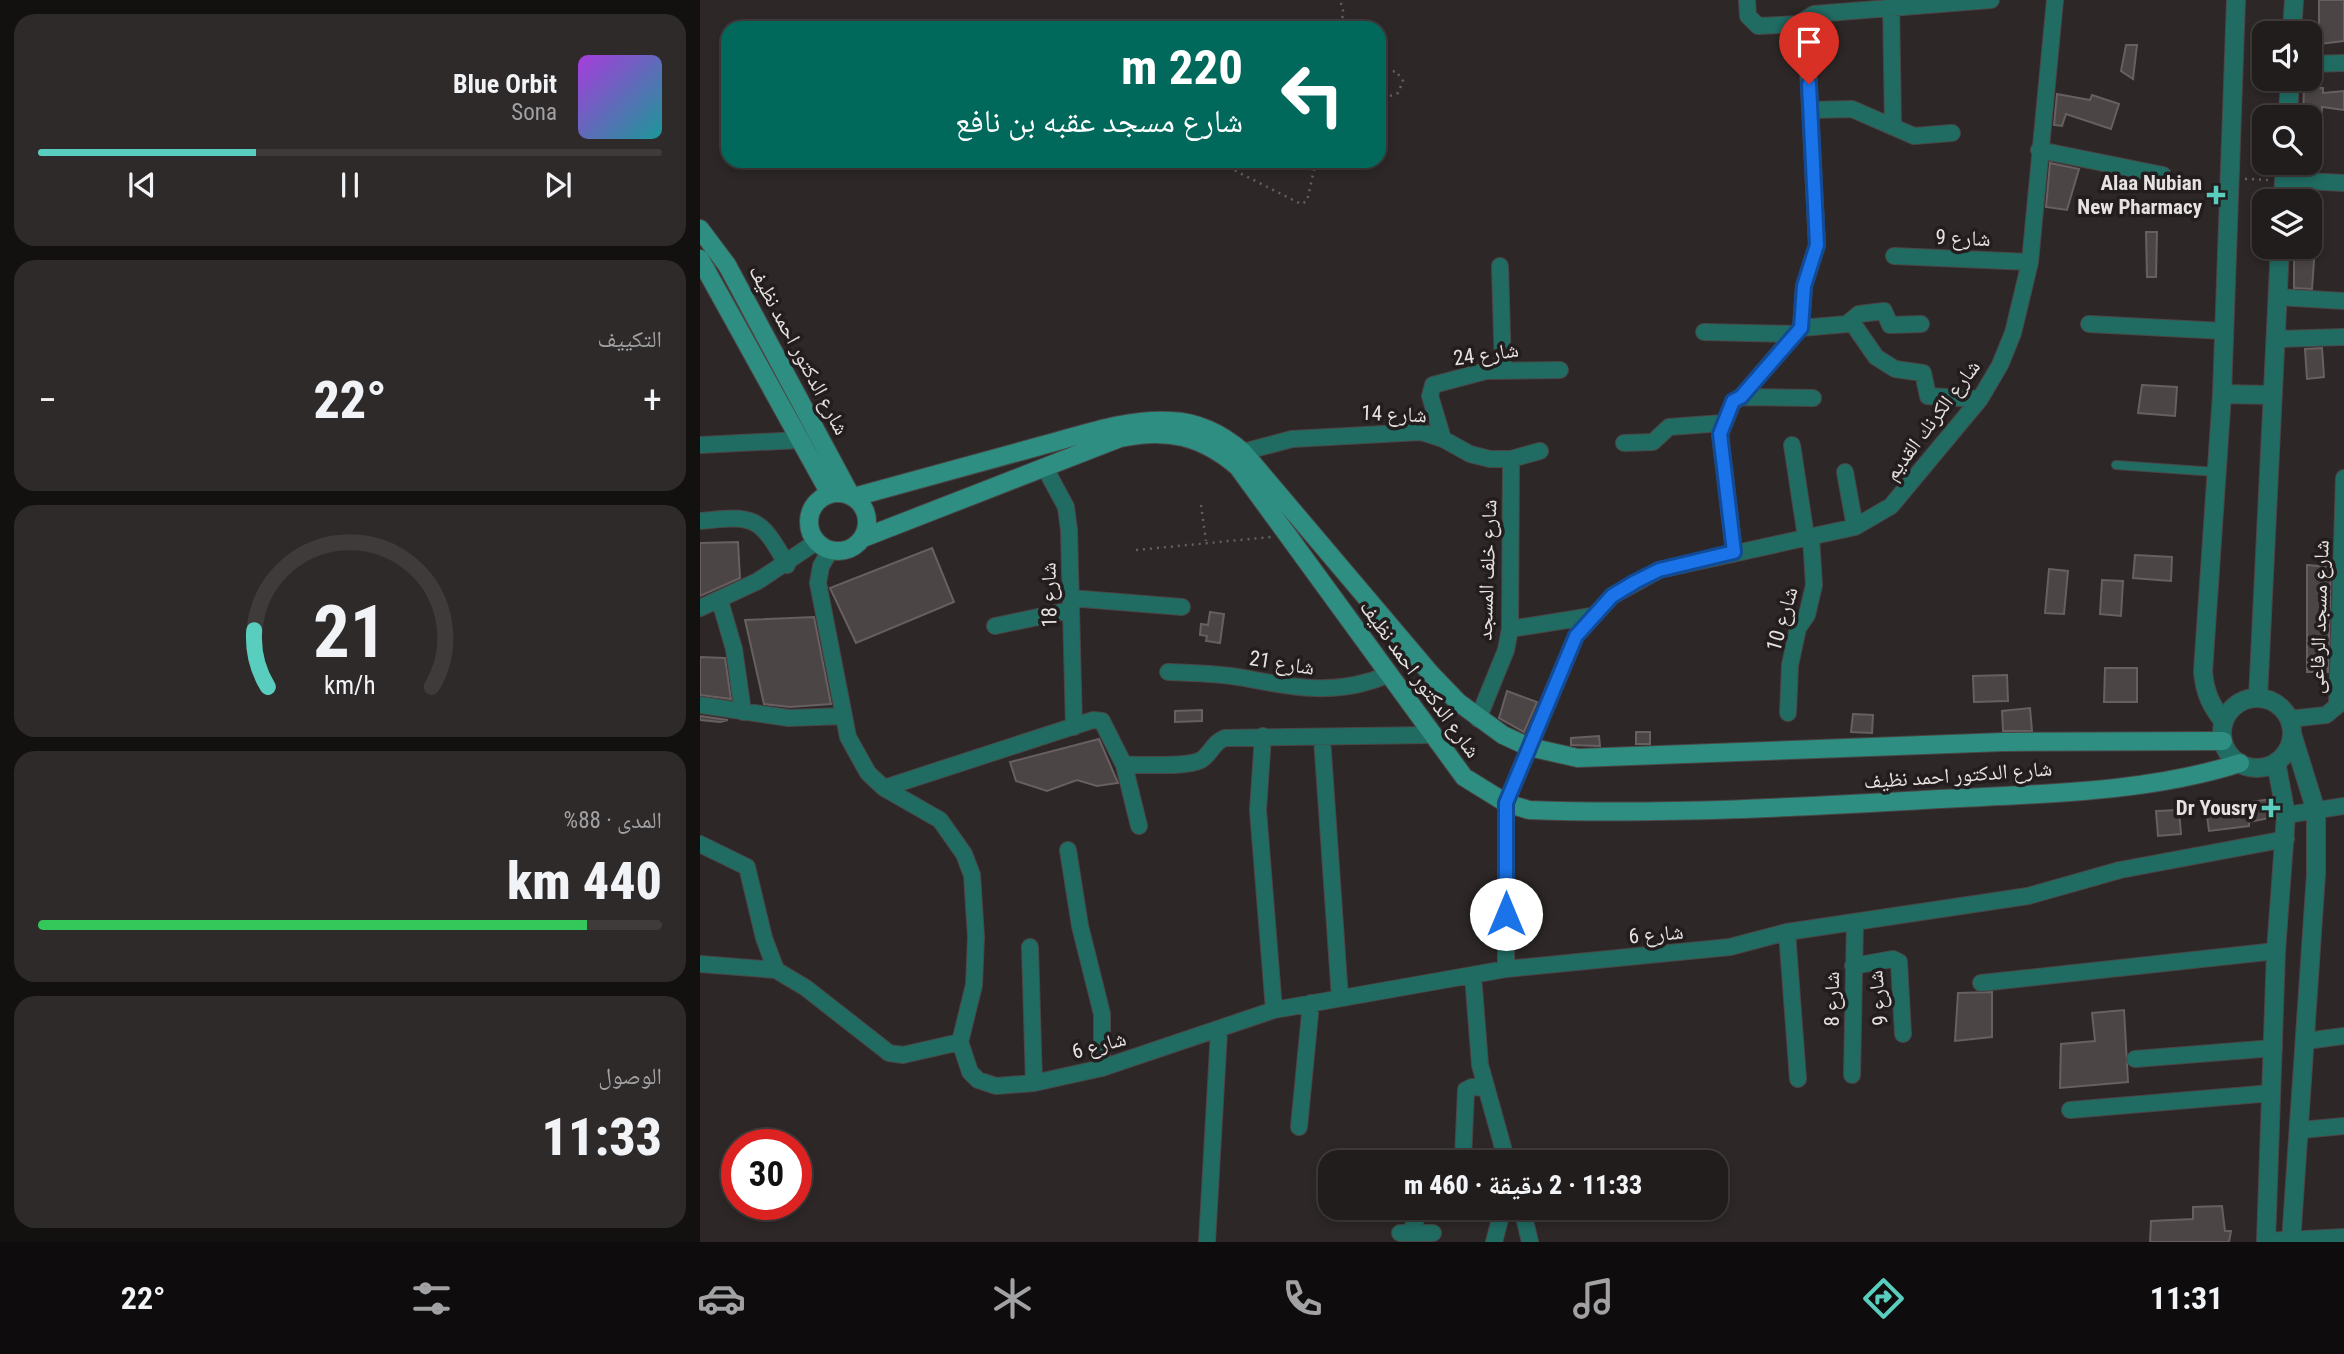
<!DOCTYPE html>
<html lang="ar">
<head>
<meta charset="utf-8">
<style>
	body { margin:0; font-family:"Roboto Condensed","Noto Naskh Arabic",sans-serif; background:#2e2a2a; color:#f1f3f6; direction:rtl; height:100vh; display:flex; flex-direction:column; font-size:26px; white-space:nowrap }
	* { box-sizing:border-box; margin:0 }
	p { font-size:23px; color:#a2a2a4 }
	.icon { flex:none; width:38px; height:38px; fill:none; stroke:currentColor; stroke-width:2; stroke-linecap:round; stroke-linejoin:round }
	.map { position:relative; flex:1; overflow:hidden; direction:ltr }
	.sheet { display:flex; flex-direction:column; gap:14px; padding:14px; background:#131010; width:700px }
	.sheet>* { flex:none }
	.guide { position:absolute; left:21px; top:21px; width:665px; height:147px; border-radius:21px; box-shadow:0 4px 10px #0003,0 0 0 2px #3f3b3b; direction:rtl; background:#00695c; color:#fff; overflow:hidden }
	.fabs { position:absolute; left:1552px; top:21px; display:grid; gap:14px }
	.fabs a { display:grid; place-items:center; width:70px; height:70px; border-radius:14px; background:#221d1d; box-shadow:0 4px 10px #0003,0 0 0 2px #3f3b3b; font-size:35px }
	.speed { position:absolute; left:21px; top:1129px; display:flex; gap:14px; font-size:35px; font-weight:700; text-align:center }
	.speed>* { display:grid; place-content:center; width:91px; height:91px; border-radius:50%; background:#221d1d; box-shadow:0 4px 10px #0003,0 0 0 2px #3f3b3b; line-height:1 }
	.speed .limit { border:10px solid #d22; background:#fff; color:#111 }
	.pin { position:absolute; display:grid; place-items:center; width:60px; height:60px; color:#fff; margin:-72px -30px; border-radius:50% 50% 50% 0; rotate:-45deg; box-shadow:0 0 7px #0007 }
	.pin .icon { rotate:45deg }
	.me { position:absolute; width:77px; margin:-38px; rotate:0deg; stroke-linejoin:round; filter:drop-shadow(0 0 5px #0008) }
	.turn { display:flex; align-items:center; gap:24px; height:147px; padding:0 28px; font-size:32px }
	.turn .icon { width:91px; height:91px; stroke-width:2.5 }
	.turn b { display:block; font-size:49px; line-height:60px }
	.big { font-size:52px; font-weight:800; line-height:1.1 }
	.sheet .widget { flex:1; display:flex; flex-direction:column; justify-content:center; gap:10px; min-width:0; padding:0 24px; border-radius:21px; background:#2e2a2a }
	.sheet .dial { align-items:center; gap:0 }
	.dial svg { height:182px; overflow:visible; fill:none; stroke:#3f3b3b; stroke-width:7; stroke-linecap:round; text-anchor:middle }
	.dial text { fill:#f1f3f6; stroke:none }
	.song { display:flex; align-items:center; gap:21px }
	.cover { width:84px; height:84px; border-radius:10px; background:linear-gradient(135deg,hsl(280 70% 55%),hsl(180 70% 35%)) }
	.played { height:7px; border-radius:4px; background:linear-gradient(90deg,#59cebe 35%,#3f3b3b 35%) }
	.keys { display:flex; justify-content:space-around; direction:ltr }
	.heat { display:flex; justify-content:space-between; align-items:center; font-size:38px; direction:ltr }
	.charge { height:10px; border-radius:5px; background:linear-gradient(90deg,#34c759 88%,#3f3b3b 0) }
	.trip { position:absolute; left:618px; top:1150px; width:410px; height:70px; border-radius:21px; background:#221d1d; box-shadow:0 4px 10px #0003,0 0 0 2px #3f3b3b; font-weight:800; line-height:70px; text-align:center; direction:rtl }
	.menu { display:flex; height:112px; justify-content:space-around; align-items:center; background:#0e0c0c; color:#a2a2a4 }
	.menu .icon { width:49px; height:49px }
	.menu .current { color:#59cebe }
	.menu b { font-size:32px; color:#f1f3f6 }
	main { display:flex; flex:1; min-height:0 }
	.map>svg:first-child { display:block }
</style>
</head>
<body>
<main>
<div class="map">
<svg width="1644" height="1242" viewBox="0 0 1644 1242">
	<rect width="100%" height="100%" fill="#2d2727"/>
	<path fill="#4c4546" stroke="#675f60" stroke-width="2" d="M 1619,0 L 1644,0 L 1644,41 L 1619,44 Z
		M 1426,45 L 1437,45 L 1433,79 L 1421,71 Z
		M 1604,87 L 1623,88 L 1623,93 L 1644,91 L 1644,110 L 1622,107 L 1621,136 L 1610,136 L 1610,117 L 1603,117 Z
		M 1357,94 L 1390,100 L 1392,95 L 1419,104 L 1411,129 L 1366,114 L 1362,126 L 1354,125 Z
		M 1350,163 L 1379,169 L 1367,210 L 1346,207 Z
		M 1446,232 L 1457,232 L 1456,277 L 1447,277 Z
		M 1615,247 L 1612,289 L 1594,288 L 1594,254 Z
		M 1622,348 L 1624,377 L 1607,379 L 1605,349 Z
		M 1442,385 L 1477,387 L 1475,416 L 1438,413 Z
		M 38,542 L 40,578 L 0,596 L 0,543 Z
		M 232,548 L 254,602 L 156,643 L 130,588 Z
		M 1435,555 L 1472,557 L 1471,581 L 1433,578 Z
		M 1607,565 L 1631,567 L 1628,672 L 1607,672 Z
		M 1349,569 L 1368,571 L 1364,614 L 1345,613 Z
		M 1402,580 L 1423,581 L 1421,616 L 1400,614 Z
		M 510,612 L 524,614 L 520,643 L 506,641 L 507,636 L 500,635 L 501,624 L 508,625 Z
		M 114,617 L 131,704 L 90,707 L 64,704 L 45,620 Z
		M 0,657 L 25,658 L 31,699 L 0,695 Z
		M 1405,668 L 1437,668 L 1437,702 L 1404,702 Z
		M 1307,675 L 1308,701 L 1274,702 L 1273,676 Z
		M 807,691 L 837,702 L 824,732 L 799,718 Z
		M 1330,708 L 1332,731 L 1303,731 L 1302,711 Z
		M 502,710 L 502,721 L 475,722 L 475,711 Z
		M 1153,714 L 1173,715 L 1172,733 L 1151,732 Z
		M 0,716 L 28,720 L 20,722 L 0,720 Z
		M 936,732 L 950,732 L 950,744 L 936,744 Z
		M 899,736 L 900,746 L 871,745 L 871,738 Z
		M 399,739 L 418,783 L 397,786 L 377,780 L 347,791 L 316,781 L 310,762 Z
		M 1571,799 L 1574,817 L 1549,822 L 1549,826 L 1509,831 L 1506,808 Z
		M 1479,810 L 1481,834 L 1458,836 L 1456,811 Z
		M 1292,992 L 1292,1037 L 1255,1041 L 1258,993 Z
		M 1424,1010 L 1428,1082 L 1360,1088 L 1361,1044 L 1395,1041 L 1392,1013 Z
		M 1522,1206 L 1525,1231 L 1531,1231 L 1529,1242 L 1450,1242 L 1451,1221 L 1493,1219 L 1493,1207 Z"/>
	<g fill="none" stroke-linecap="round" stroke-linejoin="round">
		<defs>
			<path id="service" d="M 1416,465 L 1516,472"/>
			<path id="minor" d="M 1191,0 L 1193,127
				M 1098,24 L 1114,14 L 1291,0
				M 1610,64 L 1644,63
				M 1111,110 L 1152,109 L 1214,136 L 1252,133
				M 1339,150 L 1463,175
				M 1584,180 L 1644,183
				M 1194,256 L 1330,262
				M 800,266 L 803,370
				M 1577,297 L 1644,301
				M 1151,321 L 1176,357 L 1195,369 L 1223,373 L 1228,396 L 1280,399
				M 1389,324 L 1524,331
				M 1101,328 L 1147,324 L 1159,314 L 1184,311 L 1190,325 L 1221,324
				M 1004,332 L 1095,334 L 1101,328 L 1104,286 L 1117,245 L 1106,29 L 1098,24 L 1058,26 L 1048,16 L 1047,0
				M 1575,339 L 1644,337
				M 1041,397 L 1095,334
				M 743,439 L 730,396 L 733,385 L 786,371 L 860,370
				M 924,443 L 953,442 L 969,427 L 1023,423
				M 0,445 L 101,440
				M 1092,445 L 1106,537
				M 543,452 L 592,439 L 721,432 L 743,439 L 770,454 L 790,459 L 811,459 L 840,451
				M 345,468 L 366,507 L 369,530 L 374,727
				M 1145,472 L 1155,527
				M 0,521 C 54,515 60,516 87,565
				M 130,551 L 121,566 L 118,583 L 148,737 L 168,773 L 184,788 L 240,820 L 264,854 L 272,875 L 276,937 L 274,985 L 260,1042 L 270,1072 L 278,1080 L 296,1086 L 334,1083 L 402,1068 L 574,1010 L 806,969 L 1030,947 L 1087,932 L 1328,896 L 1420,870 L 1586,839
				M 1034,552 L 1020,434 L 1033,402 L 1041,397 L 1113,398
				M 370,598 L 482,607
				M 20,601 L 34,649 L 43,712
				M 0,608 L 58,581 L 116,542
				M 295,626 L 371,610
				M 810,629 L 892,616
				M 468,672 C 494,673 519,673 544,678 C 595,688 638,696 687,675
				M 0,705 L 89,718 L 143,716
				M 1088,713 L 1090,665 L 1098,628 L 1107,615 L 1114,585 L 1111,537
				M 778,719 L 806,650 L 810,629 L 811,459
				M 1589,719 L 1626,715 L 1637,706 L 1644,478
				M 563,736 L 558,810 L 574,1010
				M 622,738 L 640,998
				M 424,765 C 442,764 486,768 501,760 C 511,754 513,742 525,738 L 731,735
				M 184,788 L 393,720 L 402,721 L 424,765 L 439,826
				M 1586,815 L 1644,806
				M 0,844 L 47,867 L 64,938 L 76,970 L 106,988 L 189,1053 L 203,1055 L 260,1042
				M 368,850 L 380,926 L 402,1014 L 402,1068
				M 1087,932 L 1098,1079
				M 330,947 L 334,1083
				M 0,964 L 76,970
				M 1153,966 L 1193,959 L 1199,962 L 1203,1034
				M 806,969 L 806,803 L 876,636 L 912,596 L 959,570 L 1155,527 L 1191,506 L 1280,399 L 1300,365 L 1313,333 L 1330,262 L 1355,0
				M 773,975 L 780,1065 L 807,1162
				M 1281,983 L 1576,951
				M 1606,1041 L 1644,1036
				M 1435,1059 L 1574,1048
				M 1152,1075 L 1155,922
				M 1370,1110 L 1572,1093
				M 599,1127 L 611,1003
				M 1601,1130 L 1644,1126
				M 763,1159 L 766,1090 L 772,1087 L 786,1088
				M 759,1162 L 763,1159 L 806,1159
				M 822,1208 L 830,1242
				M 700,1233 L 733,1233
				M 710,1233 L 721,1208
				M 1566,1241 L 1644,1237
				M 507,1242 L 519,1031
				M 794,1242 L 803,1208"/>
			<path id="tertiary" d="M 1592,33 L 1594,0
				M 1588,117 L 1590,79
				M 1583,201 L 1585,163
				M 1522,394 L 1571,395
				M 1558,698 L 1580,247
				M1522 733a35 35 0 1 1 70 0a35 35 0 1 1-70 0Z
				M 1524,722 C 1511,706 1505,693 1503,672 L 1522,394 L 1536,0
				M 1566,1242 L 1576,951 L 1586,815 L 1576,762
				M 1591,1242 L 1616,874 L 1616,811 L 1592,734"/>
			<path id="secondary" d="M 0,229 L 27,265 L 151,496
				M 0,259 L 130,494
				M109 522a29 29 0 1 1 58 0a29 29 0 1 1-58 0Z
				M 154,497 C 216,480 278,463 340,446 C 382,435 427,418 471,421 C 499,422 522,434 543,452 L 731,674 L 758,702 L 803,735 L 829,747 L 878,758 L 1303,742 L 1523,741
				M 163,538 L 420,438 C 467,428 502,436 538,467 L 764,777 L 806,803 L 829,810 C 966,815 1103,807 1239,799 C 1337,794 1447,793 1540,763"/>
		</defs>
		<use href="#service" stroke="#4b4545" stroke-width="10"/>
		<use href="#minor" stroke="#4b4545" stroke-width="18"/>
		<use href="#tertiary" stroke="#4b4545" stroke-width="20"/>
		<use href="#secondary" stroke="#4b4545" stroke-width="20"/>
		<path stroke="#656060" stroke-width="2.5" stroke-dasharray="2 5" stroke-linecap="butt" d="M 603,28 L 608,24 L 641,20 L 644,14 L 640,0
			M 679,74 L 696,71 L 703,81 L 698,93 L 679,100
			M 516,161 L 601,204 L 607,201 L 616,161
			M 1545,179 L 1570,180
			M 501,505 L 506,541
			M 436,550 L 571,537"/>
		<use href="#service" stroke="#206c63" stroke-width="8"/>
		<use href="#minor" stroke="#206c63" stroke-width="16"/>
		<use href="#tertiary" stroke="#206c63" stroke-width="18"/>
		<use href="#secondary" stroke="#2e8e82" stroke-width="18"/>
	</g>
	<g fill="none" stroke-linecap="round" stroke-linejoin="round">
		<defs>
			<path id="route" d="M 806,914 L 806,803 L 876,636 L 912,596 L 935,582 L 959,570 L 1034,552 L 1020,434 L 1033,401 L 1041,397 L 1101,328 L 1104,286 L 1117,245 L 1109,84"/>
		</defs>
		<use href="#route" stroke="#114b97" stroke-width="18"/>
		<use href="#route" stroke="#1a73e8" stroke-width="12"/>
	</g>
	<g fill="#59cebe" stroke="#231d1e" stroke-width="2.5">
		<path d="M1512.5 184.5h7v7h7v7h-7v7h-7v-7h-7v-7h7z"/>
		<path d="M1567.5 797.5h7v7h7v7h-7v7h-7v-7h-7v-7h7z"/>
	</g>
	<g text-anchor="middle" stroke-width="7" stroke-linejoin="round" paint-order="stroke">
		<g font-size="21" font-weight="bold" fill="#e7e2e2" stroke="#231d1e" text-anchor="end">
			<text x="1502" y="190">Alaa Nubian<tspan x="1502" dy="24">New Pharmacy</tspan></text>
			<text x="1557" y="815">Dr Yousry</text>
		</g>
		<g font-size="21" fill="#e7e2e2" stroke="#231d1e">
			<text transform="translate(1263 238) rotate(2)" y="7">شارع 9</text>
			<text transform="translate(99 350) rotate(62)" y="7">شارع الدكتور احمد نظيف</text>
			<text transform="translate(786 354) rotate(-8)" y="7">شارع 24</text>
			<text transform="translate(694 414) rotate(2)" y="7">شارع 14</text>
			<text transform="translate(1232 420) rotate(-53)" y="7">شارع الكرنك القديم</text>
			<text transform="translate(787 570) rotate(-88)" y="7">شارع خلف المسجد</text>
			<text transform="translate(349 595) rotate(-91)" y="7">شارع 18</text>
			<text transform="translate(1619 617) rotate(-88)" y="7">شارع مسجد الرفاعى</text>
			<text transform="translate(1082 619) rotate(-74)" y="7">شارع 10</text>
			<text transform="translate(582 663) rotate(9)" y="7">شارع 21</text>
			<text transform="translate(720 679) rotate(54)" y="7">شارع الدكتور احمد نظيف</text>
			<text transform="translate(1258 775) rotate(-4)" y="7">شارع الدكتور احمد نظيف</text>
			<text transform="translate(956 934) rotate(-5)" y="7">شارع 6</text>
			<text transform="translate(1178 998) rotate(-96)" y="7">شارع 9</text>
			<text transform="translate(1132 999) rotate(-90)" y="7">شارع 8</text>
			<text transform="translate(399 1045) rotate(-15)" y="7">شارع 6</text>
		</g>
	</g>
</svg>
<div class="fabs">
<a><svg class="icon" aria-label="sound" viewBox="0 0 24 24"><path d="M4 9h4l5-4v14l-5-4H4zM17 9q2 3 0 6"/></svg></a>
<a><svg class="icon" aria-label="search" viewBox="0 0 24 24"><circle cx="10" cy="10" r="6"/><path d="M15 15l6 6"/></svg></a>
<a><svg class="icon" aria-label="layers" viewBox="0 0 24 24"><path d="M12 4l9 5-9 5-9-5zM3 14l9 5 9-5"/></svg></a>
</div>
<div class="speed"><div class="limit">30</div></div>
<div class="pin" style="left:1109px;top:84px;background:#d93025"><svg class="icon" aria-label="arrive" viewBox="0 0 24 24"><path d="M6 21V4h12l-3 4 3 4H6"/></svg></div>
<svg class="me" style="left:806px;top:914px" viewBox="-20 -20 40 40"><circle r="19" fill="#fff"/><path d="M0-13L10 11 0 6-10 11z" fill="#1a73e8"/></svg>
<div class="trip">11:33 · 2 دقيقة · 460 m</div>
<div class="guide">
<div class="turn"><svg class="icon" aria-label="left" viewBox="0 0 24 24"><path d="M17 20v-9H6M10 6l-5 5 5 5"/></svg><div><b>220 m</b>شارع مسجد عقبه بن نافع</div></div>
</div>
</div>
<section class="sheet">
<div class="widget">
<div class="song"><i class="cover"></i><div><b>Blue Orbit</b><p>Sona</p></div></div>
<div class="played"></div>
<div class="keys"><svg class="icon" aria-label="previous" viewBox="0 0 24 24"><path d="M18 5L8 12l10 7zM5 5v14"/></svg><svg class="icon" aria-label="pause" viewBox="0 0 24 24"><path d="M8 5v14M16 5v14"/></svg><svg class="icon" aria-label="next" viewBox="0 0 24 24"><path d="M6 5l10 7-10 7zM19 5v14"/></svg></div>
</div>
<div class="widget"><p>التكييف</p>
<div class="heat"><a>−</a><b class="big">22°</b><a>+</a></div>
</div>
<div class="widget dial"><svg viewBox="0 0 100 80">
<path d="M14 69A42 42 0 1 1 86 69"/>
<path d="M14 69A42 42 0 0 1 8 44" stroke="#59cebe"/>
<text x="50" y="56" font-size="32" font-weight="700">21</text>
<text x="50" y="72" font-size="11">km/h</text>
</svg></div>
<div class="widget"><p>المدى · 88%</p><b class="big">440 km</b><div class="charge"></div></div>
<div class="widget"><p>الوصول</p><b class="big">11:33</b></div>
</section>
</main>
<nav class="menu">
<b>11:31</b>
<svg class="icon current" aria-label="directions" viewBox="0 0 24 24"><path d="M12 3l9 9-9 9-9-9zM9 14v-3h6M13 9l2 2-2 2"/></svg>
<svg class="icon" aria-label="music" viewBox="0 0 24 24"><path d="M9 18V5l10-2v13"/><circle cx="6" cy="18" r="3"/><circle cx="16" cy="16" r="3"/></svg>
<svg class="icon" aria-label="phone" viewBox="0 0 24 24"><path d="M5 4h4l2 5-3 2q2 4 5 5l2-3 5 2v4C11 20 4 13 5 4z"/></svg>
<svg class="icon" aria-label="climate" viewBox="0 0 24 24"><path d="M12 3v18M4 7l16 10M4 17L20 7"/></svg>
<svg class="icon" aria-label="car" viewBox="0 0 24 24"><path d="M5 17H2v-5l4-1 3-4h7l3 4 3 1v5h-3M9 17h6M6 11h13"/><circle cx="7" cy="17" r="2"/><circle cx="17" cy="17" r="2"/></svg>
<svg class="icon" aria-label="filters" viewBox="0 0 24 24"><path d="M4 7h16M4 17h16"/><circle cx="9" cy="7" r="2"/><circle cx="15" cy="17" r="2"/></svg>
<b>22°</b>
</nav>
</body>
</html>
